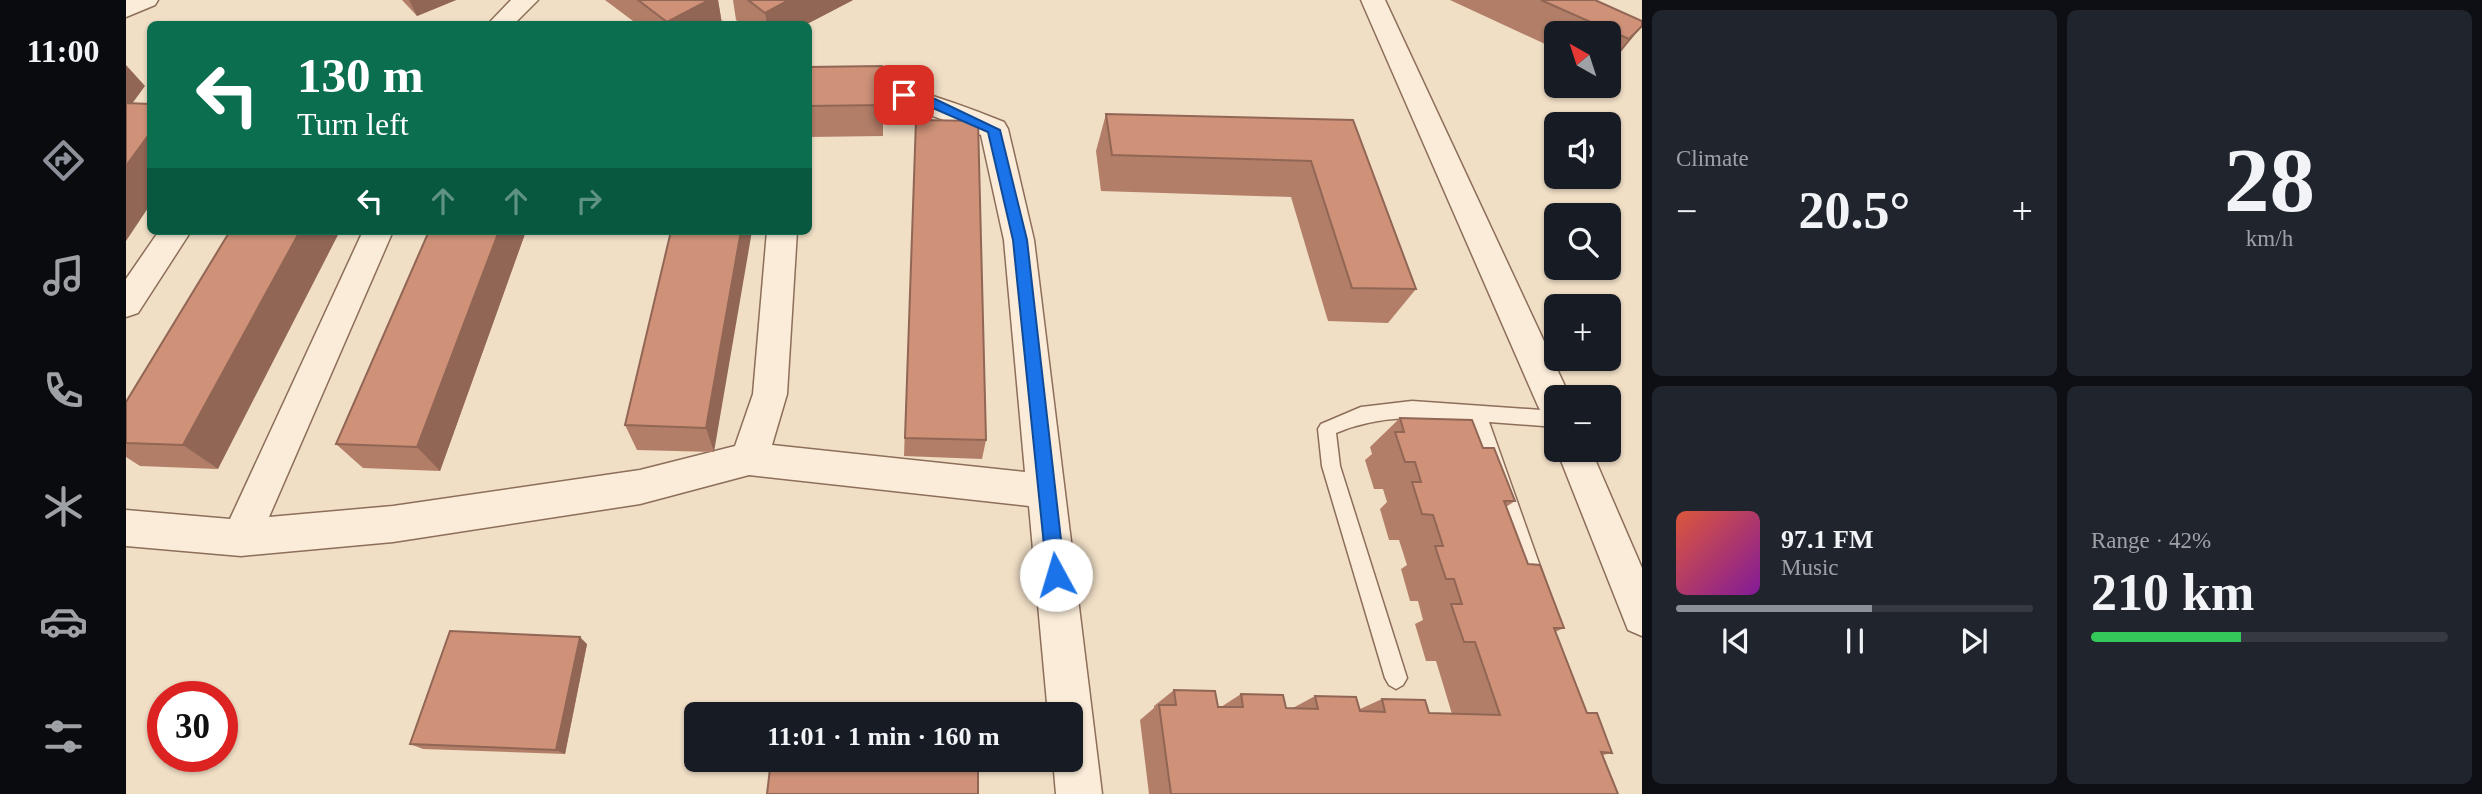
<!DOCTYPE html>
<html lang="en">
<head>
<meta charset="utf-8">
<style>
	body { margin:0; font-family:"Times New Roman",serif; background:#20242c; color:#f1f3f6; height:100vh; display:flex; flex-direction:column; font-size:26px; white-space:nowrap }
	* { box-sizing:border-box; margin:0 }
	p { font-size:23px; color:#9ea1a6 }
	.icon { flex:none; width:38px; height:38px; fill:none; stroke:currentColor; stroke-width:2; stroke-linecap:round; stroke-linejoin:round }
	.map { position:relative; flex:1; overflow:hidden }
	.drawer { display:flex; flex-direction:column; gap:10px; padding:10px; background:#0d0f14; width:840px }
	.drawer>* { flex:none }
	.banner { position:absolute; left:21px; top:21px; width:665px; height:214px; border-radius:10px; box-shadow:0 2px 5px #0004; background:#0b6e4f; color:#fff; overflow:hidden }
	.needle { width:46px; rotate:321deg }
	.fabs { position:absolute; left:1418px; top:21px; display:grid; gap:14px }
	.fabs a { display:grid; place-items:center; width:77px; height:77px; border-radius:10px; background:#171b24; box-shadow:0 2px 5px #0004; font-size:35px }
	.speed { position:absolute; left:21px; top:681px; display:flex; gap:14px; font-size:35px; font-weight:700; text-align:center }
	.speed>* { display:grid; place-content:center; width:91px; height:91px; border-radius:50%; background:#171b24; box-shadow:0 2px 5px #0004; line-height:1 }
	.speed .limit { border:10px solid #d22; background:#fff; color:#111 }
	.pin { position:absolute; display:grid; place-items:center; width:60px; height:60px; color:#fff; margin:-30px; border-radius:14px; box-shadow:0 4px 10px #0006 }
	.me { position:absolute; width:77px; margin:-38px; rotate:354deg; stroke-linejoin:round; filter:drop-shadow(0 0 5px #0008) }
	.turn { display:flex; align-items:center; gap:24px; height:147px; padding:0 35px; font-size:32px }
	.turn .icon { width:91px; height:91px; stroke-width:2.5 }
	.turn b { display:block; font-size:49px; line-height:60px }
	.lanes { display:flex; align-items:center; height:66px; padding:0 35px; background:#0003; justify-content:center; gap:35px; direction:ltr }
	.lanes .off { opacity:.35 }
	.big { font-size:52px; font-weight:700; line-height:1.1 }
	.drawer .widget { flex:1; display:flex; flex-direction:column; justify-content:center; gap:10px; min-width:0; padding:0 24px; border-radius:10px; background:#20242c }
	.drawer .dial { align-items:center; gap:0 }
	.dial b { font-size:91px; line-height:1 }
	.song { display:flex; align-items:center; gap:21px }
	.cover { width:84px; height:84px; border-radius:10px; background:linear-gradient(135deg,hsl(10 70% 55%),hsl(290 70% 35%)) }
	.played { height:7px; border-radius:4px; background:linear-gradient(90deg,#8c9099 55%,#363941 55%) }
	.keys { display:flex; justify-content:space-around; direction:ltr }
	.heat { display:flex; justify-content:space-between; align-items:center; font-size:38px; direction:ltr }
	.charge { height:10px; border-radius:5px; background:linear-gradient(90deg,#34c759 42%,#363941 0) }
	.drawer .tiles { flex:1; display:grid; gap:10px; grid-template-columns:repeat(2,1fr) }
	.trip { position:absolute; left:558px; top:702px; width:399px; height:70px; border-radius:10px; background:#171b24; box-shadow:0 2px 5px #0004; font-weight:700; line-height:70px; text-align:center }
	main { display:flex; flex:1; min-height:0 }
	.menu { display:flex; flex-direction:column; width:126px; justify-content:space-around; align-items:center; background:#090b0e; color:#9ea1a6 }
	.menu .icon { width:49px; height:49px }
	.menu .current { color:#8c9099 }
	.menu b { font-size:32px; color:#f1f3f6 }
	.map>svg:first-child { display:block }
</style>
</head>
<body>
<main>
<nav class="menu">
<b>11:00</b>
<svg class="icon current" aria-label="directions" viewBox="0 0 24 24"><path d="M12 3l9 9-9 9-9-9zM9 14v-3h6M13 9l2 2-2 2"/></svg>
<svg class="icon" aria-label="music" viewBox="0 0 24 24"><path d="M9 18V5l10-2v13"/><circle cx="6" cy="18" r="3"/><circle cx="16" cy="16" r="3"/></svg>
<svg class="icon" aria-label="phone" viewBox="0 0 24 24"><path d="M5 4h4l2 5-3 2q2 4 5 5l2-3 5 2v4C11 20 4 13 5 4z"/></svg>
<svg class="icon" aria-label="climate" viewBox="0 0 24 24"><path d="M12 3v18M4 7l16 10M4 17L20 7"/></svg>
<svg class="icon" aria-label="car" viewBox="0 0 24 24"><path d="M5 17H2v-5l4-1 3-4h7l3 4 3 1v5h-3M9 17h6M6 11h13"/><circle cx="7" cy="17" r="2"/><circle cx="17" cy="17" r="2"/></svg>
<svg class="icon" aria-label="filters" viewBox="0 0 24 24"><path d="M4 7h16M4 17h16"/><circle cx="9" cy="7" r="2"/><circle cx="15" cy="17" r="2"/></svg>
</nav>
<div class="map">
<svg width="1516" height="794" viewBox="0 0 1516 794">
	<rect width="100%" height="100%" fill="#f0dec5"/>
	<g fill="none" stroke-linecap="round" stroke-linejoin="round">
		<defs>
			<path id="lane" d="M 1286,401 L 1430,411 L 1430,427 L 1363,422 L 1421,586 L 1418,593 L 1411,596 L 1404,593 L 1344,421 C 1296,417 1256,414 1210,433 L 1214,466 L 1281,678 L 1277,685 L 1270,689 L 1263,685 L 1259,678 L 1196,466 L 1192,429 L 1195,424 L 1235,407 Z"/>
			<path id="street" d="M 0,0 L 32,0 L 29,5 L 0,17 Z
				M 385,0 L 412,0 L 388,24 L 362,24 Z
				M 1235,0 L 1259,0 L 1444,397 L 1430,397 L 1430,421 L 1418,417 L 1412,406 Z
				M 682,70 C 751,76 814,96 878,122 L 882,129 L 908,240 L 976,794 L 930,794 L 927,760 L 945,760 L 945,714 L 922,714 L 903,506 L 623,475 L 514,504 L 267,542 L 115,556 L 0,546 L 0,510 L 104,519 L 237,231 L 267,231 L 143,517 L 267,506 L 514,470 L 609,446 L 627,394 L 641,231 L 671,231 L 661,394 L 646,445 L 899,472 L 878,240 L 855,135 C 799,111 744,93 682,88 Z
				M 33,231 L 65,231 L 12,313 L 0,317 L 0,279 Z
				M 1430,448 L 1465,450 L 1516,568 L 1516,636 L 1502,630 Z"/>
		</defs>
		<use href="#lane" stroke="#8c6e5a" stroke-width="3"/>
		<use href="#street" stroke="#8c6e5a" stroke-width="3"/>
		<use href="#lane" fill="#faecd8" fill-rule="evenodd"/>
		<use href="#street" fill="#faecd8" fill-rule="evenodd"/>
	</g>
	<path fill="#b27e68" d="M 276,0 L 330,0 L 291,16 Z
		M 479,0 L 592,0 L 596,24 L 511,24 Z
		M 607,0 L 727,0 L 681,24 L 616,24 L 610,20 Z
		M 1324,0 L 1469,0 L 1516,26 L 1482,65 L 1482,33 L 1430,33 L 1430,49 Z
		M 682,67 L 757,105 L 757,136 L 682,137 Z
		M 980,114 L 1227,120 L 1290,289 L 1262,323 L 1202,321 L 1165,197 L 975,191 L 970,151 Z
		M 790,120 L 860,440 L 856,459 L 778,456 Z
		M 303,231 L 400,231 L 314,471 L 237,468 L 210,444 Z
		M 545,231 L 588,452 L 511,450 L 499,425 Z
		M 0,402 L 92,469 L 14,466 L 0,457 Z
		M 1274,418 L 1357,448 L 1389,501 L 1380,507 L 1402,564 L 1438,628 L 1429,632 L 1461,713 L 1486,753 L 1477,755 L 1492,794 L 1023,794 L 1014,720 L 1028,708 L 1028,706 L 1048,690 L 1092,707 L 1095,707 L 1115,694 L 1160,708 L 1165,709 L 1189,696 L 1234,709 L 1256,699 L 1303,713 L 1326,714 L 1310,661 L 1300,661 L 1289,624 L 1297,620 L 1292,601 L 1284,601 L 1275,569 L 1281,565 L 1273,540 L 1263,540 L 1254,509 L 1261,502 L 1257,489 L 1248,489 L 1239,460 L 1246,454 L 1244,447 Z
		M 461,644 L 439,754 L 297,749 L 284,744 Z"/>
	<path fill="#916655" d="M 283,0 L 330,0 L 291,16 Z
		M 583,0 L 592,0 L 596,24 L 542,24 L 541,22 Z
		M 663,0 L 727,0 L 681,24 L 641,24 L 639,13 Z
		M 1516,26 L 1493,54 L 1482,65 L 1503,39 Z
		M 0,65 L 19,86 L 0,112 Z
		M 24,133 L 24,205 L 0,241 L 0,166 Z
		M 174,231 L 214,231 L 92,469 L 57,445 Z
		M 373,231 L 400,231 L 314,471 L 291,447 Z
		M 615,231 L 626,231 L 588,452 L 580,428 Z
		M 454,637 L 461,644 L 439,754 L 430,750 Z"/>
	<path fill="#cf9279" stroke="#916655" stroke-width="2" d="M 512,0 L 583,0 L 541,22 Z
		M 622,0 L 663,0 L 639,13 Z
		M 1415,0 L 1469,0 L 1516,21 L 1516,26 L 1503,39 Z
		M 756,66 L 757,105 L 682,106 L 682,67 Z
		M 0,103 L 24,104 L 24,133 L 0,166 Z
		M 980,114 L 1227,120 L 1290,289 L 1226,288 L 1185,161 L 986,155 Z
		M 790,120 L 852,121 L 860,440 L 779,438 Z
		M 104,231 L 174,231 L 57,445 L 0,443 L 0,402 Z
		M 303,231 L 373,231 L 291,447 L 210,444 Z
		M 545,231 L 615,231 L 580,428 L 499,425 Z
		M 1274,418 L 1346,420 L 1357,448 L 1368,448 L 1389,501 L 1378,501 L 1402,564 L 1414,565 L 1438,628 L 1428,628 L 1461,713 L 1471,713 L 1486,753 L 1475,752 L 1492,794 L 1045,794 L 1033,705 L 1050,705 L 1048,690 L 1089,691 L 1092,707 L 1117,707 L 1115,694 L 1157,695 L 1160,708 L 1192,709 L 1189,696 L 1230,697 L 1234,711 L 1259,712 L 1256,699 L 1299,700 L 1303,713 L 1374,715 L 1349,642 L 1338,642 L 1325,604 L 1336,604 L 1328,579 L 1320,579 L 1309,546 L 1317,546 L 1307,515 L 1296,514 L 1286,482 L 1295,482 L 1289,462 L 1279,462 L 1269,432 L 1278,432 Z
		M 324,631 L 454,637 L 430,750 L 284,744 Z
		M 651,704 L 848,714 L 650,714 Z
		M 645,760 L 852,760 L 852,794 L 641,794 Z"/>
	<path fill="#1a73e8" stroke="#114b97" stroke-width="2" d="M 778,91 L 809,99 L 874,130 L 901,240 L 939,575 L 936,581 L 930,584 L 923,581 L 921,575 L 887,240 L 862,132 L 800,105 L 773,98 L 773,92 Z"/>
</svg>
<div class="fabs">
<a><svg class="needle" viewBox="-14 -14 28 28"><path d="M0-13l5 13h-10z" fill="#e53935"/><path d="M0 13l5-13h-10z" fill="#9ea1a6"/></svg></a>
<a><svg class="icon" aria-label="sound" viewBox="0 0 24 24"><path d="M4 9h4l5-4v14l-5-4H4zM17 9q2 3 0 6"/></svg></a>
<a><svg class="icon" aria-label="search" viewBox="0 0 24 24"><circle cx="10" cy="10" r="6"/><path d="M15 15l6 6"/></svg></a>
<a>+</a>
<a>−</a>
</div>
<div class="speed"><div class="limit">30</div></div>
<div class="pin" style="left:778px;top:95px;background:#d93025"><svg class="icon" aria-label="arrive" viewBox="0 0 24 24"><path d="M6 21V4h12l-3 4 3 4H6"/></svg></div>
<svg class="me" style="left:930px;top:575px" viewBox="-20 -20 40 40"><circle r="19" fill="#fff"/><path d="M0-13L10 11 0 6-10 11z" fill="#1a73e8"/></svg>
<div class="trip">11:01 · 1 min · 160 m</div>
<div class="banner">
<div class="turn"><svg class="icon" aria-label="left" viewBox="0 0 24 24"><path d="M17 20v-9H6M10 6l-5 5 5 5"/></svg><div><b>130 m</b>Turn left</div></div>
<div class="lanes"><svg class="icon" aria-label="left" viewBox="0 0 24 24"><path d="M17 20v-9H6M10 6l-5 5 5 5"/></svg><svg class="icon off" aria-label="ahead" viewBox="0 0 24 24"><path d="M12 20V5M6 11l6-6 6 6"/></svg><svg class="icon off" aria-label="ahead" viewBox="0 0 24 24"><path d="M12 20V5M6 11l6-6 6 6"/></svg><svg class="icon off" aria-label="right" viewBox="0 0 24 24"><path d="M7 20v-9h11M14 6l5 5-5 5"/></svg></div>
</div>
</div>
<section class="drawer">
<div class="tiles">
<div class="widget"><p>Climate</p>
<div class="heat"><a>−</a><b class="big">20.5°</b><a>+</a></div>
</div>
<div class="widget dial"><b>28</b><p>km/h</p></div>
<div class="widget">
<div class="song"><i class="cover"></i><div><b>97.1 FM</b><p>Music</p></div></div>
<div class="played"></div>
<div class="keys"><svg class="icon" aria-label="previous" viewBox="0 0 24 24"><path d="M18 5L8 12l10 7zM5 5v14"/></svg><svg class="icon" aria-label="pause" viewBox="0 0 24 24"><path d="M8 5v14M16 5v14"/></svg><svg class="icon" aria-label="next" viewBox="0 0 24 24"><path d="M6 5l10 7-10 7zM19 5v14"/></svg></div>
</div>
<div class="widget"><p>Range · 42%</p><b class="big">210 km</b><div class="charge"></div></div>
</div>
</section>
</main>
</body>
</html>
